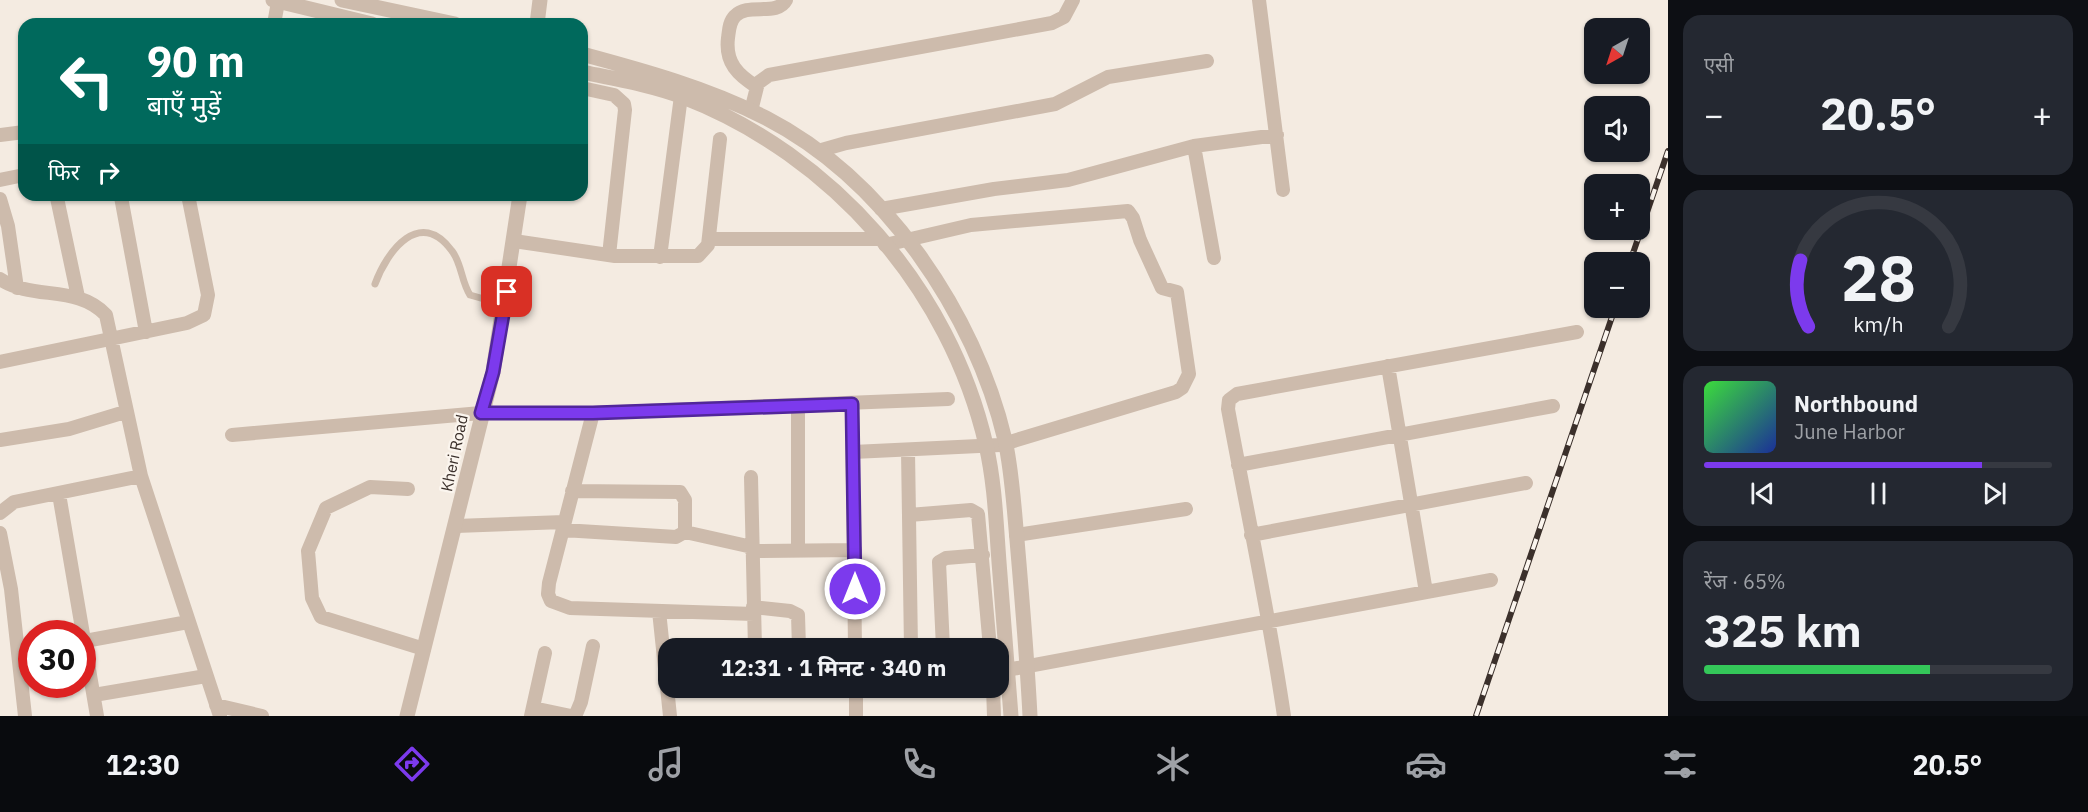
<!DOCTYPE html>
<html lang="hi">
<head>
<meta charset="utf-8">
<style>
	body { margin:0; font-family:"IBM Plex Sans","Noto Sans Devanagari",sans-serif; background:#242831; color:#f1f3f6; height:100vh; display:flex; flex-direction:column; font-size:22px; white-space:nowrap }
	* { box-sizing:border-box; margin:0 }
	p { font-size:20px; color:#9ea1a6 }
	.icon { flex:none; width:33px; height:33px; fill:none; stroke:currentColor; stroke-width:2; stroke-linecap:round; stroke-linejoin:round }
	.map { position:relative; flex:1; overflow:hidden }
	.side { display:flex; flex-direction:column; gap:15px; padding:15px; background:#0d0f14; width:420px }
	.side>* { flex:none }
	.guide { position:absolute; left:18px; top:18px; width:570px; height:183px; border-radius:18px; box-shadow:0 2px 4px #0004; background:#00695c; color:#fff; overflow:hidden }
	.needle { width:39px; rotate:219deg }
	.buttons { position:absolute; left:1584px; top:18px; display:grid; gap:12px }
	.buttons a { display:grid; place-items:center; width:66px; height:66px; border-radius:12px; background:#171b24; box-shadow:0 2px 4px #0004; font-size:30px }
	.speed { position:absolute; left:18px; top:620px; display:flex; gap:12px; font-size:30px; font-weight:700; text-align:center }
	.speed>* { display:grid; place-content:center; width:78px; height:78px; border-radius:50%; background:#171b24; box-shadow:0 2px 4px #0004; line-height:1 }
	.speed .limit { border:9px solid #d22; background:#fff; color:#111 }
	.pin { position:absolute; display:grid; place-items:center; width:51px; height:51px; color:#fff; margin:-26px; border-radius:12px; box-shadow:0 3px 9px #0006 }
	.me { position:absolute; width:66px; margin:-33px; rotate:0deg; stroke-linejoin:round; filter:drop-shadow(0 0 4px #0008) }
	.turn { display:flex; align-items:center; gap:21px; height:126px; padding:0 30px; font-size:27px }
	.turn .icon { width:78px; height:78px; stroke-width:2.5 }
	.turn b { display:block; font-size:42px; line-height:51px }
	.then { display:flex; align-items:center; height:57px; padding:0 30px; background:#0003; gap:12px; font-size:22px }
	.big { font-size:45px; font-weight:700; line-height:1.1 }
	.side .tile { flex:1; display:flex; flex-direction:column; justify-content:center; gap:9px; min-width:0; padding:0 21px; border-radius:18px; background:#242831 }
	.side .dial { align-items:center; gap:0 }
	.dial svg { height:156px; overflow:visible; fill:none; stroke:#363941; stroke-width:7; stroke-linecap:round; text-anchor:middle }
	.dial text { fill:#f1f3f6; stroke:none }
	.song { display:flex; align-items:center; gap:18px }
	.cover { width:72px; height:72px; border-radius:9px; background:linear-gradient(135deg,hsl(120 70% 55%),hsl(230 70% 35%)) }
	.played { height:6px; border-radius:3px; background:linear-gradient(90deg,#7c3aed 80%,#363941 80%) }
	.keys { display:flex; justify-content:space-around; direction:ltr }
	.heat { display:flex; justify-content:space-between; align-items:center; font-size:33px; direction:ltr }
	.charge { height:9px; border-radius:4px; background:linear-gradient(90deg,#34c759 65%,#363941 0) }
	.trip { position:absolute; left:658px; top:638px; width:351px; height:60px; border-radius:18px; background:#171b24; box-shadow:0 2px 4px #0004; font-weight:700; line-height:60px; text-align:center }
	.tabs { display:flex; height:96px; justify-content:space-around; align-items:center; background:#090b0e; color:#9ea1a6 }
	.tabs .icon { width:42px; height:42px }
	.tabs .on { color:#7c3aed }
	.tabs b { font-size:27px; color:#f1f3f6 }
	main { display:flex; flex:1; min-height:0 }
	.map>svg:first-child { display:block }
</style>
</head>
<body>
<main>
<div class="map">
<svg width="1668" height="716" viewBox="0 0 1668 716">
	<rect width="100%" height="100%" fill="#f4ebe1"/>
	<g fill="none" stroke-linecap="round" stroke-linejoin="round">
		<path stroke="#cdbbac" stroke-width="7" d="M 375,284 C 387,251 420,207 452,251 C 462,264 461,281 470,295 L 505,305"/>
		<path stroke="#cdbbac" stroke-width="14" d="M 1259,0 L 1283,190
			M 274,24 L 278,2
			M 757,87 C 738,75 725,63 728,38 C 729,31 729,22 735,16 C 748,2 777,17 786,0
			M 582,88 L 614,95 L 624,104 L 625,110 L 609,255
			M 751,111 L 758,83 L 769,75 L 1052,23 L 1064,17 L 1073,0
			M 0,135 L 24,132
			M 1194,146 L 1214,258
			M 818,151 L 846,143 L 1055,104 L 1108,77 L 1207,61
			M 0,180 L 24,175
			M 121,197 L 146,332
			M 57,198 L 78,297
			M 0,199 L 8,226 L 17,288
			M 881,209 L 994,189 L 1068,180 L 1194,146 L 1277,135
			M 709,239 L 880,239
			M 514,241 L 615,256 L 698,256 L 708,245 L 720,139
			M 660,257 L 681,96
			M 0,279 C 33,301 77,284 106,315 L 141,476 L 220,716
			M 0,362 L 187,323 L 204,315 L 208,295 L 188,195
			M 1388,366 L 1426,592
			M 852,404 L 855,648
			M 798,405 L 798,551
			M 593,413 L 549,583 L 548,594 L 551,601 L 570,608 L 754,614
			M 232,435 L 481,413 L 593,413 L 948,399
			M 0,440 L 69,429 L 125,412
			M 908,451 L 911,648
			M 853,452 L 1000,445 L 1176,392 L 1182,388 L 1189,374 L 1177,292 L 1162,288 L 1140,240 L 1133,218 L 1128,211 L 971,225 L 885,245
			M 1238,465 L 1553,406
			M 751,477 L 755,648
			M 408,489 L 370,487 L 326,508 L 308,551 L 312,598 L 321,617 L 424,649
			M 59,494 L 97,716
			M 0,513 L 14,502 L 141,476
			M 909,515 L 971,510 L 978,514 L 990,648
			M 456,526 L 564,522
			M 563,530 L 676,537 L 685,532 L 685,500 L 680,492 L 572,491
			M 685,532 L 752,547
			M 0,533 L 11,589 L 25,716
			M 1016,535 L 1186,509
			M 1251,535 L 1526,483
			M 752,551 L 855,550
			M 753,607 L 790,611 L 798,615 L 799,648
			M 659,611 L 670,716
			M 85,641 L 188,622
			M 943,648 L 939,562 L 946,558 L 983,555
			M 1007,670 L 1491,580
			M 856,687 L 856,716
			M 993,687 L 994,716
			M 856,689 L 889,687
			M 94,695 L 206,676
			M 216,705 L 262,716
			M 533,708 L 571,716
			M 531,716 L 545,653
			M 571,716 L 576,714 L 581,702 L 593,646
			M 1284,716 C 1269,613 1247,512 1228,409 L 1229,400 L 1237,394 L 1577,332"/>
		<path stroke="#cdbbac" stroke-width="15" d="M 273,0 L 372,24
			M 342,0 L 455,24
			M 537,24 L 540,0
			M 582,54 C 645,71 707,88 766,118 C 884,179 975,313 1005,440 C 1012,472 1014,507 1017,540 C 1022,598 1027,657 1030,716
			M 582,72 C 616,79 651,85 683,97 C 833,155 950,289 986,445 C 995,484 996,523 999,562 C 1003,614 1007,665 1011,716
			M 407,716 L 493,372 L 520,195"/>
		<defs>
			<path id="rail" d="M 1630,262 L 1668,151
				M 1476,716 L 1615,308"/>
		</defs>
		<use href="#rail" stroke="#3b302b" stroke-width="6"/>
		<use href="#rail" stroke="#fbf5ee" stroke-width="4" stroke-dasharray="11" stroke-linecap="butt"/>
	</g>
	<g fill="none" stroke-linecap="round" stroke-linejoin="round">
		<defs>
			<path id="route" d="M 507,292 L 493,372 L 481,413 L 593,413 L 852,404 L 855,589"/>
		</defs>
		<use href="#route" stroke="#51269a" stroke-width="15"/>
		<use href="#route" stroke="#7c3aed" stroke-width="10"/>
	</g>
	<g text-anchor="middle" stroke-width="4.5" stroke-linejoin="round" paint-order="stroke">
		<g font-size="16" fill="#3b302b" stroke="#fbf5ee">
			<text transform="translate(454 453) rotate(-78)" y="6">Kheri Road</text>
		</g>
	</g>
</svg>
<div class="buttons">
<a><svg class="needle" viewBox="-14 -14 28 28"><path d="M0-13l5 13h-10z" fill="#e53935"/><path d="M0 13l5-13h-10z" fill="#9ea1a6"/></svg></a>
<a><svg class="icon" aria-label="sound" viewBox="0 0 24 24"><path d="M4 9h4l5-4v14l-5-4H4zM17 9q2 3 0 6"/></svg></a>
<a>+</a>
<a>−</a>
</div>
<div class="speed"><div class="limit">30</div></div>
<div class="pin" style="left:507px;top:292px;background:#d93025"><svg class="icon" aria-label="arrive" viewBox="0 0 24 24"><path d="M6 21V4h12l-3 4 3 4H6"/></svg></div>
<svg class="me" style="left:855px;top:589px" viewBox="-20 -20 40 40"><circle r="17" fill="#7c3aed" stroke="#fff" stroke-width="3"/><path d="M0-11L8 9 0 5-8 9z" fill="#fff"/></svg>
<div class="trip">12:31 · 1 मिनट · 340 m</div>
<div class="guide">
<div class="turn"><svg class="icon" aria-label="left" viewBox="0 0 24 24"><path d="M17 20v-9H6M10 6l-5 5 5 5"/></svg><div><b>90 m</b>बाएँ मुड़ें</div></div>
<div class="then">फिर<svg class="icon" aria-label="right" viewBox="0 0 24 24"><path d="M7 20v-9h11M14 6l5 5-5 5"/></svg></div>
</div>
</div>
<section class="side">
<div class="tile"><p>एसी</p>
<div class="heat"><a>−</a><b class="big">20.5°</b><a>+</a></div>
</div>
<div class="tile dial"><svg viewBox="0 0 100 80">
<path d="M14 69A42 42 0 1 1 86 69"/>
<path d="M14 69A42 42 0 0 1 10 35" stroke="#7c3aed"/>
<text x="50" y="56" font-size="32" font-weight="700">28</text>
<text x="50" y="72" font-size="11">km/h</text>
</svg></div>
<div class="tile">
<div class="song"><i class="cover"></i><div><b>Northbound</b><p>June Harbor</p></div></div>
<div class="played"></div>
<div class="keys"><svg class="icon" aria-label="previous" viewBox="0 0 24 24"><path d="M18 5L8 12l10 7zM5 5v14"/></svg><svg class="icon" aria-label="pause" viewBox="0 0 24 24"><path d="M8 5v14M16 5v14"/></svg><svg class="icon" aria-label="next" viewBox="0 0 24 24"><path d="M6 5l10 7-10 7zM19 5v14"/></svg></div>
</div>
<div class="tile"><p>रेंज · 65%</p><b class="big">325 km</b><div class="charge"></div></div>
</section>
</main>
<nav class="tabs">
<b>12:30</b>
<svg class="icon on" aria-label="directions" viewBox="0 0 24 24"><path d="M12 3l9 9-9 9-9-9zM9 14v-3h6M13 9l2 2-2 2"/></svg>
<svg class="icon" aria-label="music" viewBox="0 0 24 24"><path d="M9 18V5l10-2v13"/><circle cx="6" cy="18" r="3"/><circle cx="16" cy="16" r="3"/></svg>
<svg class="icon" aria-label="phone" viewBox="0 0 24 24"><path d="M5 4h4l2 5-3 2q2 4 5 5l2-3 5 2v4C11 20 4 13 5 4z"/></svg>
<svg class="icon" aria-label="climate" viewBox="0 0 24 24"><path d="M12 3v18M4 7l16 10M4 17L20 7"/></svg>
<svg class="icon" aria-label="car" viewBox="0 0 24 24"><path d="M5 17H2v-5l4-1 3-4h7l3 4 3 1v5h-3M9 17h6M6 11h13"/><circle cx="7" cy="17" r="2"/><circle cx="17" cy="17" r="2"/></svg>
<svg class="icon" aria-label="filters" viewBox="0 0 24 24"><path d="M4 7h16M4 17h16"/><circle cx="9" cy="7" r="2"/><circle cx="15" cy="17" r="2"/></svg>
<b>20.5°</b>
</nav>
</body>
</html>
